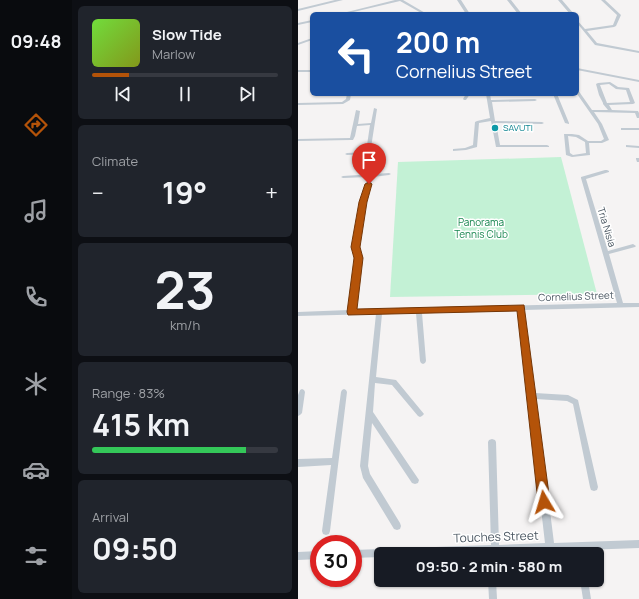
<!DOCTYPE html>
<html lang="en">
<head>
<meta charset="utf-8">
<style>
	body { margin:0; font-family:Manrope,sans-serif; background:#20242c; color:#f1f3f6; height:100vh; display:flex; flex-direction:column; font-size:15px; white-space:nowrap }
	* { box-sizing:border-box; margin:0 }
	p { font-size:13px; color:#9ea1a6 }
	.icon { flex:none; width:22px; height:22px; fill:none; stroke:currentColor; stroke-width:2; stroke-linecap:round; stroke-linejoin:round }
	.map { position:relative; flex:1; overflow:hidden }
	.sheet { display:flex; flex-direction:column; gap:6px; padding:6px; background:#0d0f14; width:226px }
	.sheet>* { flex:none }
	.guide { position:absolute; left:12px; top:12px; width:269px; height:84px; border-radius:6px; box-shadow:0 1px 3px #0004; background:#1a4fa0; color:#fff; overflow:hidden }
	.speed { position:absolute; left:12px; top:535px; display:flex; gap:8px; font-size:20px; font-weight:700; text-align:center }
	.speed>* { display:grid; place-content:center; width:52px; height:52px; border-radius:50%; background:#171b24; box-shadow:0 1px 3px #0004; line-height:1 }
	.speed .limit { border:6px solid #d22; background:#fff; color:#111 }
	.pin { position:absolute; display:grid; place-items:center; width:34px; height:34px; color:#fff; margin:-41px -17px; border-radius:50% 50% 50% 0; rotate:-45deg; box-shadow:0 0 4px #0007 }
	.pin .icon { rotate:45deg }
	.me { position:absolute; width:44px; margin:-22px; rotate:353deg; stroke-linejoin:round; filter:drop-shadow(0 0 3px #0008) }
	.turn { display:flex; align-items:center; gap:14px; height:84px; padding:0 20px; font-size:18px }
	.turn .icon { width:52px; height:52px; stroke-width:2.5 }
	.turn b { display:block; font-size:28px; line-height:34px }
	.big { font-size:30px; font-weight:700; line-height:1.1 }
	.sheet .tile { flex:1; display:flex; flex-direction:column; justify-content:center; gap:6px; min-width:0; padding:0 14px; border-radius:6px; background:#20242c }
	.sheet .dial { align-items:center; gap:0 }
	.dial b { font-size:52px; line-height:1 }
	.song { display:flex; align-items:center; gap:12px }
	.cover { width:48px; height:48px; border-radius:6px; background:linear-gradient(135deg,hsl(100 70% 55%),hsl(70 70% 35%)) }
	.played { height:4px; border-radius:2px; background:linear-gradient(90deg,#b45309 20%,#363941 20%) }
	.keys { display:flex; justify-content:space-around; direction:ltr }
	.heat { display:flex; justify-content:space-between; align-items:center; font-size:22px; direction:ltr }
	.charge { height:6px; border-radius:3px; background:linear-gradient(90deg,#34c759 83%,#363941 0) }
	.trip { position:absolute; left:76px; top:547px; width:230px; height:40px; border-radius:6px; background:#171b24; box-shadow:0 1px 3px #0004; font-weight:700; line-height:40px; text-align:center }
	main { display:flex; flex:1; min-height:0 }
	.tab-bar { display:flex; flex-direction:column; width:72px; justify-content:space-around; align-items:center; background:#090b0e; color:#9ea1a6 }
	.tab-bar .icon { width:28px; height:28px }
	.tab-bar .on { color:#b45309 }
	.tab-bar b { font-size:18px; color:#f1f3f6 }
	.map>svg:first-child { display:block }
</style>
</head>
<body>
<main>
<nav class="tab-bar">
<b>09:48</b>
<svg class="icon on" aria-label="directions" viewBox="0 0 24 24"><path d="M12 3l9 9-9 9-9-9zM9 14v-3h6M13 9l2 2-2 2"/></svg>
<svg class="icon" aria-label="music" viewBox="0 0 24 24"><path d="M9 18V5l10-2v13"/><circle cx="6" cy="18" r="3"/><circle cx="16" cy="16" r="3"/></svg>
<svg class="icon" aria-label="phone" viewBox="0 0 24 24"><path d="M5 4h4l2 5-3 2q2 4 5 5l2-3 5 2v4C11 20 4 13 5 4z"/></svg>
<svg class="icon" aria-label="climate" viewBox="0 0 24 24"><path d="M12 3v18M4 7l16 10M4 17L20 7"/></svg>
<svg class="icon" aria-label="car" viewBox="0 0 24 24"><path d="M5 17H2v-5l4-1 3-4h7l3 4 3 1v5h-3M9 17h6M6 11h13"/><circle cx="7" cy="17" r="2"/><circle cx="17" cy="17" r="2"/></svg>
<svg class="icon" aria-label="filters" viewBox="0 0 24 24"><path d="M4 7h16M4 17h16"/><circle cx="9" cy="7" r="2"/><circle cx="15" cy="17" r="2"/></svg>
</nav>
<section class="sheet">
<div class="tile">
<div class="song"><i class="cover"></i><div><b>Slow Tide</b><p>Marlow</p></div></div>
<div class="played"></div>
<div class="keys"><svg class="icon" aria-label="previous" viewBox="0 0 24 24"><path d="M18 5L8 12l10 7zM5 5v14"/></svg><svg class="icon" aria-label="pause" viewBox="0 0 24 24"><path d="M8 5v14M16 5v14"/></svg><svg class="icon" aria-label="next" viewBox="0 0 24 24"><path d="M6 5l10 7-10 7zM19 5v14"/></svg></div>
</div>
<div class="tile"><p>Climate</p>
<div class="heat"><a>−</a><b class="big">19°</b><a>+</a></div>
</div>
<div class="tile dial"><b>23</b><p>km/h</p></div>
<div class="tile"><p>Range · 83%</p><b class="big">415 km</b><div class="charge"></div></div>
<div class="tile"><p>Arrival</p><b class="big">09:50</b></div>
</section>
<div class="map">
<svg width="341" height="599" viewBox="0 0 341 599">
	<rect width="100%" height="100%" fill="#f5f3f3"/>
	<path fill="#c3f1d5" d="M 263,157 L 299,294 L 92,297 L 100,162 Z"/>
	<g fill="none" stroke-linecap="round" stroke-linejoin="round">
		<path fill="#c1cad2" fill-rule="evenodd" d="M 97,0 L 105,0 L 129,14 L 125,14 L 102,1 L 47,14 L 41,14 Z
			M 159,0 L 163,0 L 172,14 L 168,14 Z
			M 209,0 L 213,0 L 224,14 L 220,14 Z
			M 260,0 L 264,0 L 276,14 L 272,14 Z
			M 303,0 L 307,0 L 323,15 L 318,26 L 316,27 L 289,31 L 299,43 L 341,51 L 341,53 L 297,45 L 279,23 L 279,20 L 287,29 L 315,25 L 319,15 Z
			M 14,20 L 14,22 L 0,25 L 0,23 Z
			M 14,38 L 14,40 L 0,45 L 0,43 Z
			M 279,68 L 341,80 L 341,82 L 279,70 Z
			M 0,70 L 14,70 L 14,72 L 0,72 Z
			M 312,82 L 320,87 L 331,88 L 337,103 L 335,104 L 311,105 L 314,110 L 340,111 L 341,113 L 341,118 L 339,118 L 337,113 L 296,112 L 304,124 L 311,140 L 304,143 L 291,143 L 292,155 L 274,157 L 268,155 L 266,134 L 274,134 L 281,135 L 290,141 L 303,141 L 306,139 L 300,124 L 279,94 L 279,90 L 280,90 L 294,110 L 310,110 L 305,104 L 305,103 L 301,95 L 298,84 L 300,83 ZM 311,84 L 318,89 L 328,90 L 332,102 L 309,103 L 302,85 ZM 270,136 L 278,137 L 287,142 L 288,153 L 275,155 L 272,153 Z
			M 49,94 L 53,94 L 52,100 L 45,104 L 0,105 L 0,103 L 44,102 L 48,99 Z
			M 168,94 L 172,94 L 168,100 L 166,100 L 165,99 Z
			M 188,94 L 192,94 L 193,100 L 237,99 L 239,100 L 237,101 L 194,102 L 197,121 L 244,122 L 246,123 L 244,124 L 198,123 L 202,145 L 249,145 L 251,146 L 251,147 L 198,147 L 193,121 L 181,123 L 179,147 L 168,150 L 155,151 L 155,149 L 167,148 L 175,145 L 177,122 L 179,121 L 192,118 Z
			M 255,94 L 259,94 L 271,123 L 271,124 L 267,123 Z
			M 76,108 L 79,109 L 72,154 L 49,155 L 47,154 L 49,153 L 68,152 L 72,125 L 59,126 L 57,136 L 55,140 L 53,140 L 0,141 L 0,139 L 52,138 L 58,110 L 62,111 L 60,124 L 73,123 Z
			M 323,128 L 341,128 L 341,130 L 323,130 Z
			M 328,145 L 341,146 L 341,148 L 328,147 Z
			M 338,158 L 341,158 L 341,162 L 339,162 L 338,159 Z
			M 307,170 L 309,170 L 311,171 L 311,172 L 288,179 L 310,251 L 335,244 L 338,246 L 337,247 L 311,254 L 325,303 L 341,303 L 341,307 L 226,310 L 237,393 L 270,395 L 280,400 L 300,487 L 299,490 L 296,491 L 293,490 L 292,487 L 275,404 L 269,401 L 238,399 L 256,543 L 341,540 L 341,548 L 200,553 L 197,554 L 83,554 L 83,557 L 55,558 L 55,550 L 193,545 L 190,442 L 191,440 L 194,439 L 197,440 L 198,442 L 201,545 L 247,543 L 220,311 L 124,313 L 128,361 L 127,363 L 125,364 L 123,363 L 122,361 L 118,313 L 84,314 L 78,377 L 98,380 L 126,414 L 124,416 L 122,417 L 120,416 L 94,385 L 77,383 L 75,412 L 121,480 L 120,483 L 117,484 L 114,483 L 74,423 L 70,466 L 72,474 L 102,523 L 103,526 L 102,529 L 99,530 L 96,529 L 65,478 L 62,466 L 78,314 L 0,316 L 0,312 L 51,310 L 57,258 L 55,247 L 62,202 L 70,177 L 45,178 L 43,177 L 45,176 L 91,173 L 93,174 L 91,175 L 75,177 L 68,202 L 61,247 L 63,258 L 57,310 L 119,309 L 121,308 L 123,308 L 319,303 L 283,178 L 283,177 Z
			M 4,389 L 6,390 L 7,392 L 4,413 L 2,415 L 0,416 L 0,395 L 2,390 Z
			M 46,389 L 48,390 L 49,392 L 32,531 L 31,534 L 28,535 L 25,534 L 24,531 L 33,465 L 0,467 L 0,459 L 34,458 L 43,392 L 44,390 Z
			M 21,551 L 21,559 L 0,560 L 0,552 Z
			M 190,580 L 198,580 L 199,599 L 191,599 Z
			M 282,580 L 290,580 L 293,599 L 285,599 Z"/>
		<path fill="#c1cad2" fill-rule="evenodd" d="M 37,0 L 45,0 L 0,11 L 0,9 Z"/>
	</g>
	<path fill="#b45309" stroke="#753606" d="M 71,182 L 74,184 L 69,202 L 62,247 L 65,258 L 59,309 L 226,305 L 252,502 L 251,506 L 246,508 L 242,506 L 240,502 L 219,311 L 50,315 L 49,312 L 56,258 L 53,247 L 61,202 L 67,184 Z"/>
	<circle fill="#0f9aa8" stroke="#fff" stroke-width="1.5" cx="197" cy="128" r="4"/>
	<g text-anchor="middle" stroke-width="3" stroke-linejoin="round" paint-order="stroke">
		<g font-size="9" fill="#0d838f" stroke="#fff" text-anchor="start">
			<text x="205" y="131">SAVUTI</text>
		</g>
		<g font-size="10" fill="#17864f" stroke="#fff">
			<text x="183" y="226">Panorama<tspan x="183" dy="12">Tennis Club</tspan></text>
		</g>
		<g font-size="10" fill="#4a5661" stroke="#fff">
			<text transform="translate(309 227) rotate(73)" y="4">Tria Nisia</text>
			<text transform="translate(278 296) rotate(-2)" y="4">Cornelius Street</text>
		</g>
		<g font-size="12" fill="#4a5661" stroke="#fff">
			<text transform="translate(198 537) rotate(-2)" y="4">Touches Street</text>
		</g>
	</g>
</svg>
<div class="speed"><div class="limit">30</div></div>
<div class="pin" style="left:71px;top:184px;background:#d93025"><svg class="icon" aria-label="arrive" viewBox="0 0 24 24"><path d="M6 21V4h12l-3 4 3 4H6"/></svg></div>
<svg class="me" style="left:246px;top:502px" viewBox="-20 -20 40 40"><path d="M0-17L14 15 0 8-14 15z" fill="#b45309" stroke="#fff" stroke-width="4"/></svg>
<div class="trip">09:50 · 2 min · 580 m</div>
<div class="guide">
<div class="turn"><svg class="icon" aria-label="left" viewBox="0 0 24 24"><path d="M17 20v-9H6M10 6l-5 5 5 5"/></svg><div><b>200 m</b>Cornelius Street</div></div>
</div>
</div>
</main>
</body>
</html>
